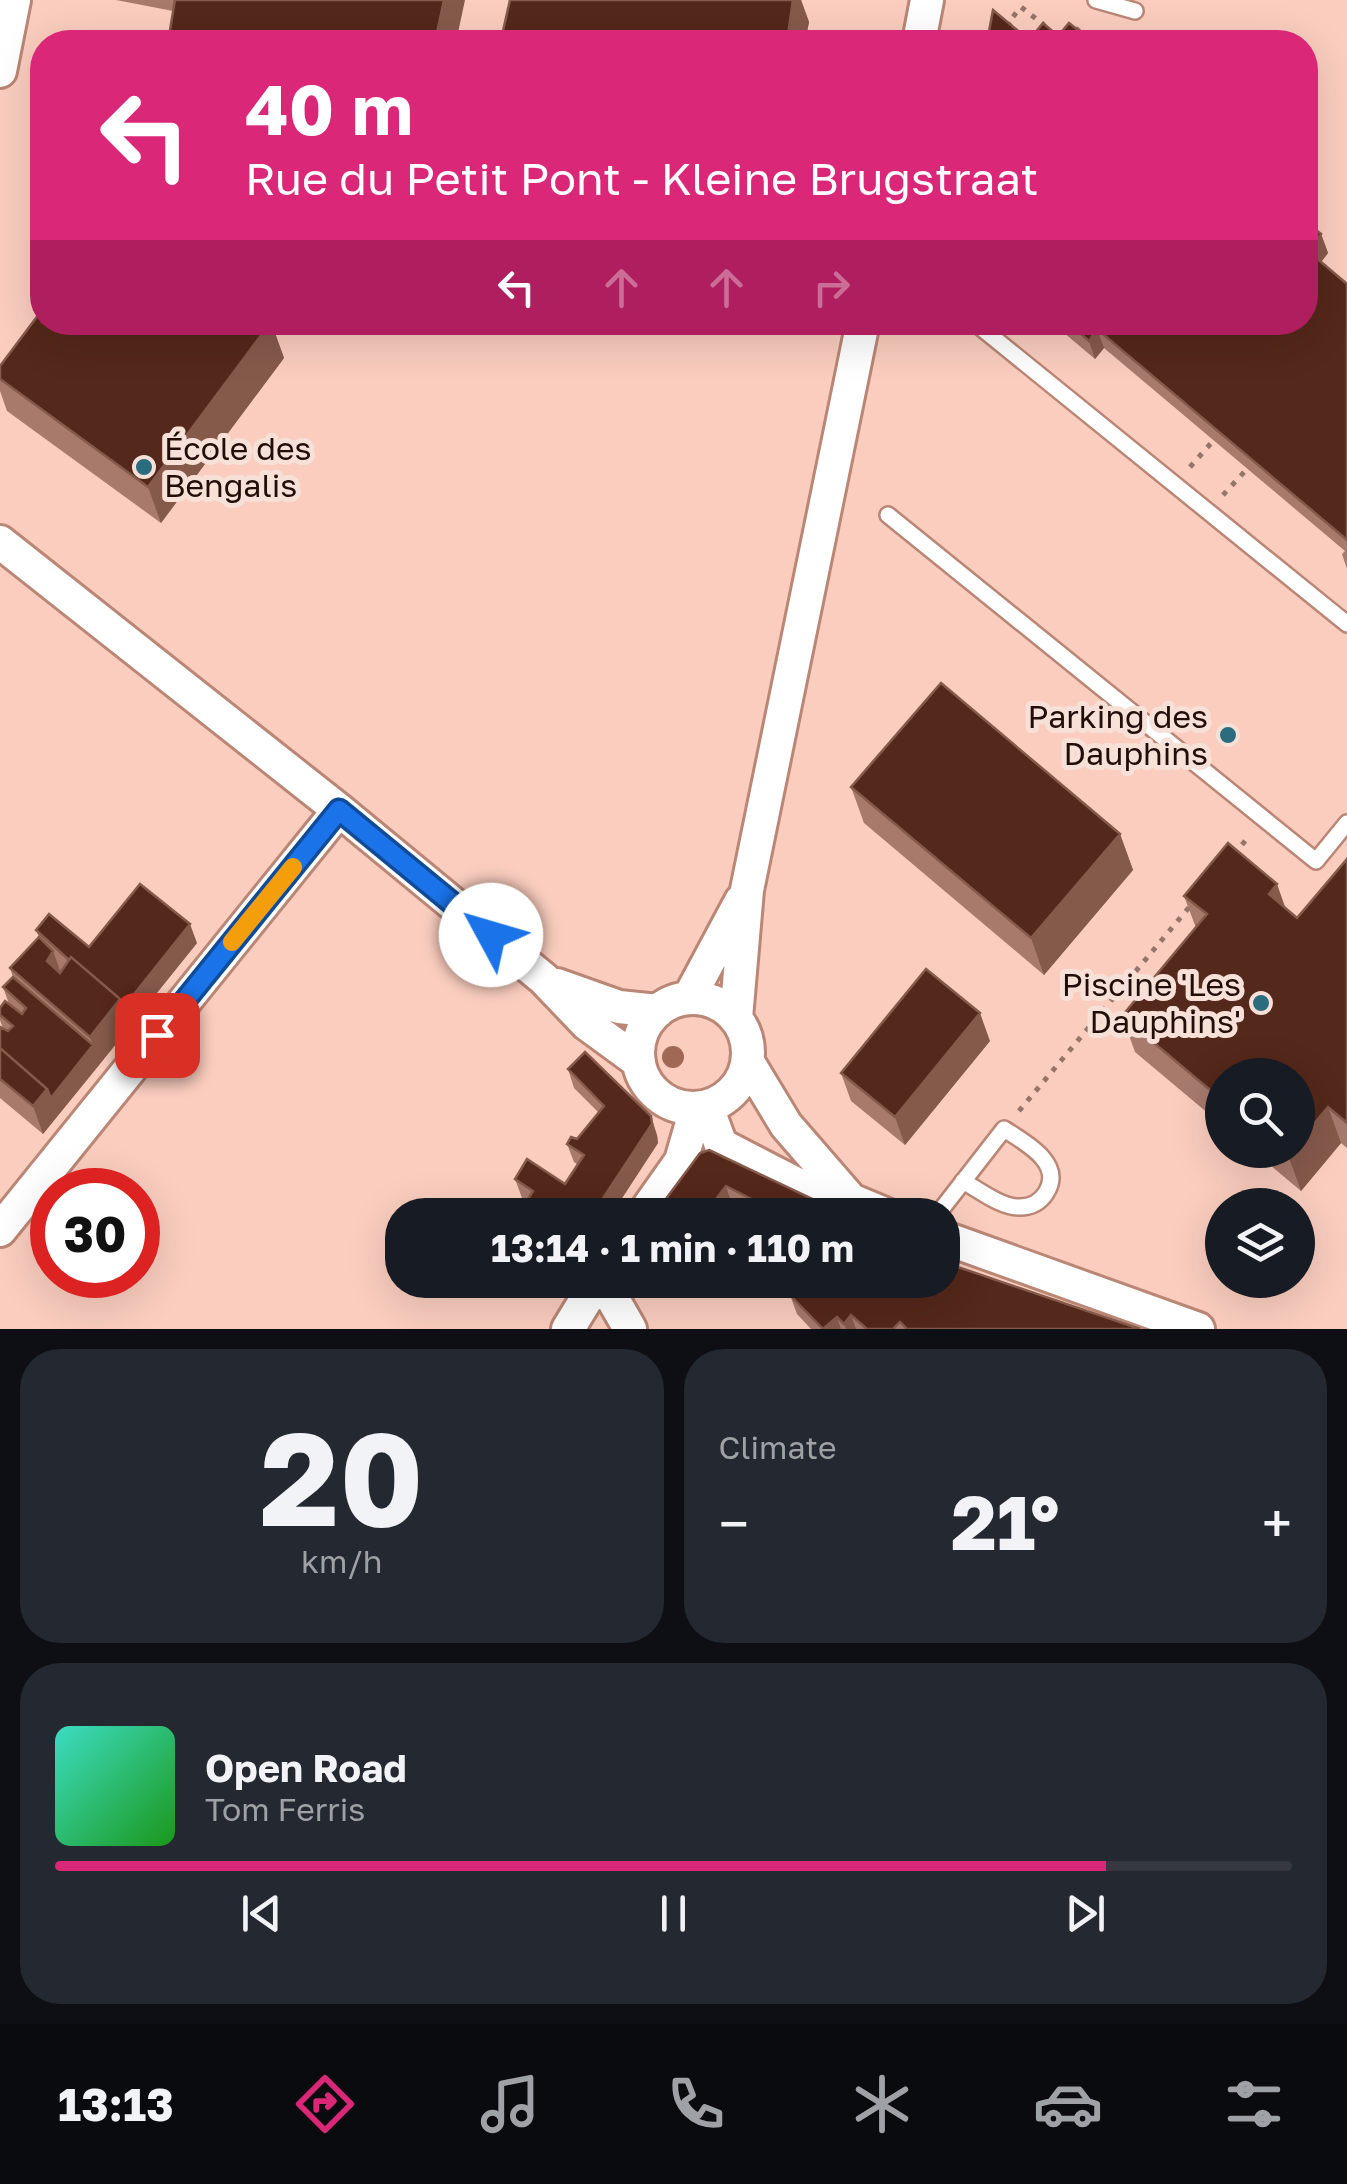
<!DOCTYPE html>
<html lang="en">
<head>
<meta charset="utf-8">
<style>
	body { margin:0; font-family:"Golos Text",sans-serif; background:#242831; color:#f1f3f6; height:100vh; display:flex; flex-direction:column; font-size:38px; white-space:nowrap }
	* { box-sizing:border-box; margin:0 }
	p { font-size:32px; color:#9ea1a6 }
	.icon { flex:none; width:55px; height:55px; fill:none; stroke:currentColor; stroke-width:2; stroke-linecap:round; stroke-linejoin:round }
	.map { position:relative; height:1329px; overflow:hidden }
	.drawer { display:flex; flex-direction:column; gap:20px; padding:20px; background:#0d0f14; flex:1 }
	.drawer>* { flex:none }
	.top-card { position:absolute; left:30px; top:30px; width:1288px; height:305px; border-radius:40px; box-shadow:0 10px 40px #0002; background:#db2777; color:#fff; overflow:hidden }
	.fabs { position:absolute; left:1205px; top:1058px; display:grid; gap:20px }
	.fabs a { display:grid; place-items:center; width:110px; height:110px; border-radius:50%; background:#171b24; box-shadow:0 10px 40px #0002; font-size:50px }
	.speed { position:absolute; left:30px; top:1168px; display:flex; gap:20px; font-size:50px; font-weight:700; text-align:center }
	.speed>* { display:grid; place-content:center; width:130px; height:130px; border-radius:50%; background:#171b24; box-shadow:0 10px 40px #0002; line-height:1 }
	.speed .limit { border:15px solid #d22; background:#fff; color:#111 }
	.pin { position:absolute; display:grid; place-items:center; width:85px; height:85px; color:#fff; margin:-42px; border-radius:20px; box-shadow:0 5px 15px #0006 }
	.me { position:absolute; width:110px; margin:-55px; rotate:309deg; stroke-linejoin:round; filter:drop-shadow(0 0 8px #0008) }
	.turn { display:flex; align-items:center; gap:35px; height:210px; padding:0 50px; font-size:45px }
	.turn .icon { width:130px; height:130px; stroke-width:2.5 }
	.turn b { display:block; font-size:70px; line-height:85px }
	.lanes { display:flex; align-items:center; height:95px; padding:0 50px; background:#0003; justify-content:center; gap:50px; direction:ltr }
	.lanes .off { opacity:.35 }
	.big { font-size:75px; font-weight:700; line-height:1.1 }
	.drawer .card { flex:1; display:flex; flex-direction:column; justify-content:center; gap:15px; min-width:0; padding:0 35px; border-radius:40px; background:#242831 }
	.drawer .dial { align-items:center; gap:0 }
	.dial b { font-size:130px; line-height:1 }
	.song { display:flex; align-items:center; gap:30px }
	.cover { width:120px; height:120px; border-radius:15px; background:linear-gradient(135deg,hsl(170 70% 55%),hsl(120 70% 35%)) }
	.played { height:10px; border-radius:5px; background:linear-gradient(90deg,#db2777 85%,#363941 85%) }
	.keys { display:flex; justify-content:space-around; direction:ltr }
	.heat { display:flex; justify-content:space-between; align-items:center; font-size:55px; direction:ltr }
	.drawer .tiles { flex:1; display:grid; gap:20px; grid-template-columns:1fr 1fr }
	.card:last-child { grid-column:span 2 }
	.trip { position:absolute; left:385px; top:1198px; width:575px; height:100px; border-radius:40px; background:#171b24; box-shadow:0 10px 40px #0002; font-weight:700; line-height:100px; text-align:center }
	.menu { display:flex; height:160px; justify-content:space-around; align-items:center; background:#090b0e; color:#9ea1a6 }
	.menu .icon { width:70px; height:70px }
	.menu .selected { color:#db2777 }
	.menu b { font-size:45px; color:#f1f3f6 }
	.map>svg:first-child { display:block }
</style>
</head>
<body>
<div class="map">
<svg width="1347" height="1329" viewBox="0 0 1347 1329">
	<rect width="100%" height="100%" fill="#facdbe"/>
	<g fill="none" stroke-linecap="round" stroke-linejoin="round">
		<defs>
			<path id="service" d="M 1096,0 L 1135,11
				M 974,322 L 1347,624
				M 888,515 L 1316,861 L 1347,823
				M 937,1215 L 1004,1129 C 1024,1142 1065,1163 1046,1193 C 1040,1202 1031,1207 1020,1207 C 1002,1208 979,1190 963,1181"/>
			<path id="minor" d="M 919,42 L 927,0
				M 0,71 L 14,0
				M 0,542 L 339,810 L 544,979 L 587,1024 L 639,1062
				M 557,985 L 619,1007 L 658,1011
				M 689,998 L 741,901
				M638 1053a55 55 0 1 1 110 0a55 55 0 1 1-110 0Z
				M 736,1018 L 747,890 L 863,322
				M 748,1062 L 786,1125 L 851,1200
				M 707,1107 L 721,1145 L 808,1190 L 851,1200 L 887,1215
				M 643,1215 L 681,1161 L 696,1109
				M 0,1230 L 339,810
				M 942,1237 L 1198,1329
				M 602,1280 L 630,1329
				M 568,1329 L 598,1280"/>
		</defs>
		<use href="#service" stroke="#ba8675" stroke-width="20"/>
		<use href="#minor" stroke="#ba8675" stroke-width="38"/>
		<path stroke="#95746a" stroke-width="5" stroke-dasharray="5 8" stroke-linecap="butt" d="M 1011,27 L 1008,23 L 1021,7 L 1044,25
			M 1068,42 L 1082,24
			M 1190,467 L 1213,441
			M 1223,495 L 1247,469
			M 1234,855 L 1249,836
			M 1019,1111 L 1191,905"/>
		<use href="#service" stroke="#fff" stroke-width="15"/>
		<use href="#minor" stroke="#fff" stroke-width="32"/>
	</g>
	<circle fill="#9f6956" cx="673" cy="1057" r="11"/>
	<path fill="#a77a6c" d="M 116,0 L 465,0 L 173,11 Z
		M 510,0 L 801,0 L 809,22 L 805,42 L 507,42 L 503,31 Z
		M 1321,234 L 1328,253 L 1321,262 L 1347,284 L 1347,569 L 1342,554 L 1345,551 L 1104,348 L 1095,359 L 1051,322 L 1305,322 Z
		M 271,322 L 284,358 L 161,523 L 7,411 L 0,391 L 0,366 Z
		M 851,787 L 1120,834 L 1133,870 L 1044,975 L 864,823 Z
		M 1347,859 L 1347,1148 L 1341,1143 L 1301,1191 L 1252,1150 L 1298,1150 L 1222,1075 L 1222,1125 L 1135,1052 L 1122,1016 L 1196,928 L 1184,896 L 1286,909 L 1297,918 Z
		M 36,930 L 89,947 L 197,943 L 43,1134 L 0,1098 L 0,1027 L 3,1029 L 0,1020 L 0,1008 L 9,1004 L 3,987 L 13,977 L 10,968 L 39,937 Z
		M 990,1041 L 905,1145 L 851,1101 L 841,1073 Z
		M 568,1069 L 657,1135 L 658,1143 L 611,1215 L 495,1215 L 525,1204 L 526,1201 L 522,1198 L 515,1179 L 565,1184 L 578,1165 L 574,1162 L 567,1144 L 577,1139 L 599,1113 L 574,1088 Z
		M 700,1153 L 846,1215 L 750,1214 L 732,1205 L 725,1215 L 654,1215 Z
		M 949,1264 L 1140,1329 L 811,1329 L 797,1314 L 790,1295 L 798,1287 L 788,1280 L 942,1280 Z"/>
	<path fill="#865a4b" d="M 444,0 L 465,0 L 456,42 L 435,42 Z
		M 793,0 L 801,0 L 809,22 L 805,42 L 787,42 Z
		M 1321,234 L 1328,253 L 1315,270 L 1308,251 Z
		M 271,322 L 284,358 L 161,523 L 148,487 Z
		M 1097,329 L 1104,348 L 1095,359 L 1089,341 Z
		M 1120,834 L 1133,870 L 1044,975 L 1031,938 Z
		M 1277,884 L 1290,921 L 1269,894 Z
		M 190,924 L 197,943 L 100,1064 L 90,1037 L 120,999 Z
		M 53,951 L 63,979 L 47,961 Z
		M 980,1013 L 990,1041 L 905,1145 L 895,1117 Z
		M 93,1045 L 100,1064 L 43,1134 L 33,1106 L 47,1089 Z
		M 1328,1107 L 1341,1143 L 1301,1191 L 1288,1155 L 1292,1150 L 1298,1150 L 1298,1143 Z
		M 651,1116 L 657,1135 L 658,1143 L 611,1215 L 592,1215 Z
		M 726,1186 L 732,1205 L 725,1215 L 704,1215 Z
		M 851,1315 L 856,1329 L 846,1329 L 844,1324 Z
		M 837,1317 L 841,1329 L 825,1329 Z"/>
	<path fill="#54281a" stroke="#865a4b" stroke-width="2.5" d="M 175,0 L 444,0 L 435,42 L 168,42 Z
		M 510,0 L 793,0 L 787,42 L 559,42 L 503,31 Z
		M 993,10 L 1029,40 L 1043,23 L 1058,36 L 1069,23 L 1093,42 L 987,42 Z
		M 1305,221 L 1321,234 L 1308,251 L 1347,284 L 1347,540 L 1097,329 L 1089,341 L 1067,322 L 1305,322 Z
		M 42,310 L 42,322 L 271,322 L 148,487 L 0,379 L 0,366 Z
		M 941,683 L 1120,834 L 1031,938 L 851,787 Z
		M 1228,843 L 1277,884 L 1269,894 L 1297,918 L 1347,859 L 1347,1123 L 1328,1107 L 1298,1143 L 1298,1075 L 1222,1075 L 1222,1100 L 1122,1016 L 1207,914 L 1184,896 Z
		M 140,884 L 190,924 L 123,1008 L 120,999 L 71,957 L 69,960 L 36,930 L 49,914 L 89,947 Z
		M 39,937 L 53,951 L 47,961 L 60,973 L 71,957 L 120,999 L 90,1037 L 10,968 Z
		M 926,969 L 980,1013 L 895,1117 L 841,1073 Z
		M 13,977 L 93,1045 L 51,1098 L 47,1089 L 0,1048 L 0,1027 L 8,1031 L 13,1026 L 0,1015 L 0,1008 L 5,1001 L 22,1014 L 26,1008 L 3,987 Z
		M 0,1048 L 47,1089 L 33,1106 L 0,1079 Z
		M 585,1052 L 651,1116 L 652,1124 L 592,1215 L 495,1215 L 501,1205 L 525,1204 L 533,1191 L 515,1179 L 527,1159 L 565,1184 L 584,1155 L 567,1144 L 571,1137 L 577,1139 L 604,1106 L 568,1069 Z
		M 709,1150 L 846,1215 L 750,1215 L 757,1202 L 726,1186 L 704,1215 L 654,1215 L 700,1153 Z
		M 942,1260 L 949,1264 L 1140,1329 L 907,1329 L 900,1322 L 893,1329 L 867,1329 L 851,1315 L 844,1324 L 837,1317 L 823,1329 L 790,1295 L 804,1280 L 942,1280 Z"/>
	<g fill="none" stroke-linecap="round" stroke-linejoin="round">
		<defs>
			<path id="route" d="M 157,1035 L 339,810 L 491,935"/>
		</defs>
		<use href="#route" stroke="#114b97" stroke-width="25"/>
		<use href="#route" stroke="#1a73e8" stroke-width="18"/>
		<path stroke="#f59e0b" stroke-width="18" d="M 232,942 L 293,867"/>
	</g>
	<g fill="#2b6d7f" stroke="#f7e0d8" stroke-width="4">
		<circle cx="144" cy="467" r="10"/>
		<circle cx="1228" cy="735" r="10"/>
		<circle cx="1261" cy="1003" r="10"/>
	</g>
	<g text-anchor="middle" stroke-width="10" stroke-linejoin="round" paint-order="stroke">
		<g font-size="32" fill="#210e08" stroke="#f7e0d8" text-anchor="end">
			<text x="164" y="460" text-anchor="start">École des<tspan x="164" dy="37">Bengalis</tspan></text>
			<text x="1208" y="728">Parking des<tspan x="1208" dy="37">Dauphins</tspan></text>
			<text x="1241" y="996">Piscine 'Les<tspan x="1241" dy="37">Dauphins'</tspan></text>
		</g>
	</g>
</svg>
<div class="fabs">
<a><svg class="icon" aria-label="search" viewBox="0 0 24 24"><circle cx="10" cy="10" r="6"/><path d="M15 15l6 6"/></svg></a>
<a><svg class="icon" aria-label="layers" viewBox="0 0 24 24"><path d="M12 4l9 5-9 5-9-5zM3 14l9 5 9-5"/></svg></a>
</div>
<div class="speed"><div class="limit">30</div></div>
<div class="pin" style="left:157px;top:1035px;background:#d93025"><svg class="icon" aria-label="arrive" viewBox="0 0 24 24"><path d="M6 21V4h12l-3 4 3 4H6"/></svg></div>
<svg class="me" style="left:491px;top:935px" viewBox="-20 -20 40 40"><circle r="19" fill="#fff"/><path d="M0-13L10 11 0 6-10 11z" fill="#1a73e8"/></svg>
<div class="trip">13:14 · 1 min · 110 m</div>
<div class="top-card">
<div class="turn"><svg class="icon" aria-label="left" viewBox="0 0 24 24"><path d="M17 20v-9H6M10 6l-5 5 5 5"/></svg><div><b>40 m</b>Rue du Petit Pont - Kleine Brugstraat</div></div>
<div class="lanes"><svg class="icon" aria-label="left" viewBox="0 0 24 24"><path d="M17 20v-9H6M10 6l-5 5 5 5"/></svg><svg class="icon off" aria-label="ahead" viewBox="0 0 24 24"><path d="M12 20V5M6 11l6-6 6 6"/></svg><svg class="icon off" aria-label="ahead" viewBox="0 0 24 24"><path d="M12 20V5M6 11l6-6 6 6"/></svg><svg class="icon off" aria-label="right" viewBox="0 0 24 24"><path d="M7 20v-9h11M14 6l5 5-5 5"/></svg></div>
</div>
</div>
<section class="drawer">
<div class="tiles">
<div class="card dial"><b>20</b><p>km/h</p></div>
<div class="card"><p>Climate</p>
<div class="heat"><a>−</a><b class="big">21°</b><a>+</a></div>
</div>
<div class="card">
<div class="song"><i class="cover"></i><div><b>Open Road</b><p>Tom Ferris</p></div></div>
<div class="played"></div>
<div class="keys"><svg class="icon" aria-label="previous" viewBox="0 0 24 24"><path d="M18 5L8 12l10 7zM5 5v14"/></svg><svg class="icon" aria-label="pause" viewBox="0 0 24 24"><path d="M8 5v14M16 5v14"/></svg><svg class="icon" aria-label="next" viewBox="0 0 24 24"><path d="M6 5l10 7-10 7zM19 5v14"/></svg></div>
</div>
</div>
</section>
<nav class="menu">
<b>13:13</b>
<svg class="icon selected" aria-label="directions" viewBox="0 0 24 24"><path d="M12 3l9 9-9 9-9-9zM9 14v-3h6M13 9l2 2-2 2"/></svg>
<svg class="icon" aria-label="music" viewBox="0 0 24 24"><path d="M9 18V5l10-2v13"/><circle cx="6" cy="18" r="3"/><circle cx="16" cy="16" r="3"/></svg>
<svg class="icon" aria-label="phone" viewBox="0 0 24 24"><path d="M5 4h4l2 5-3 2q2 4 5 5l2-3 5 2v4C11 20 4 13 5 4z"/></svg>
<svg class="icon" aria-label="climate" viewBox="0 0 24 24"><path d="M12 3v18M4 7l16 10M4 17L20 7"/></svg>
<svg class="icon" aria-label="car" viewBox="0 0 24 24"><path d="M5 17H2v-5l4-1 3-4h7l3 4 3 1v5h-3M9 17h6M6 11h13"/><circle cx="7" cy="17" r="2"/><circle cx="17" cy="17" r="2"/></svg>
<svg class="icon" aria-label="filters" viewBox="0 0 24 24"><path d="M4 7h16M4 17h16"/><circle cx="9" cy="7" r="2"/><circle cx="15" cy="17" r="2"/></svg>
</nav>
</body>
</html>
